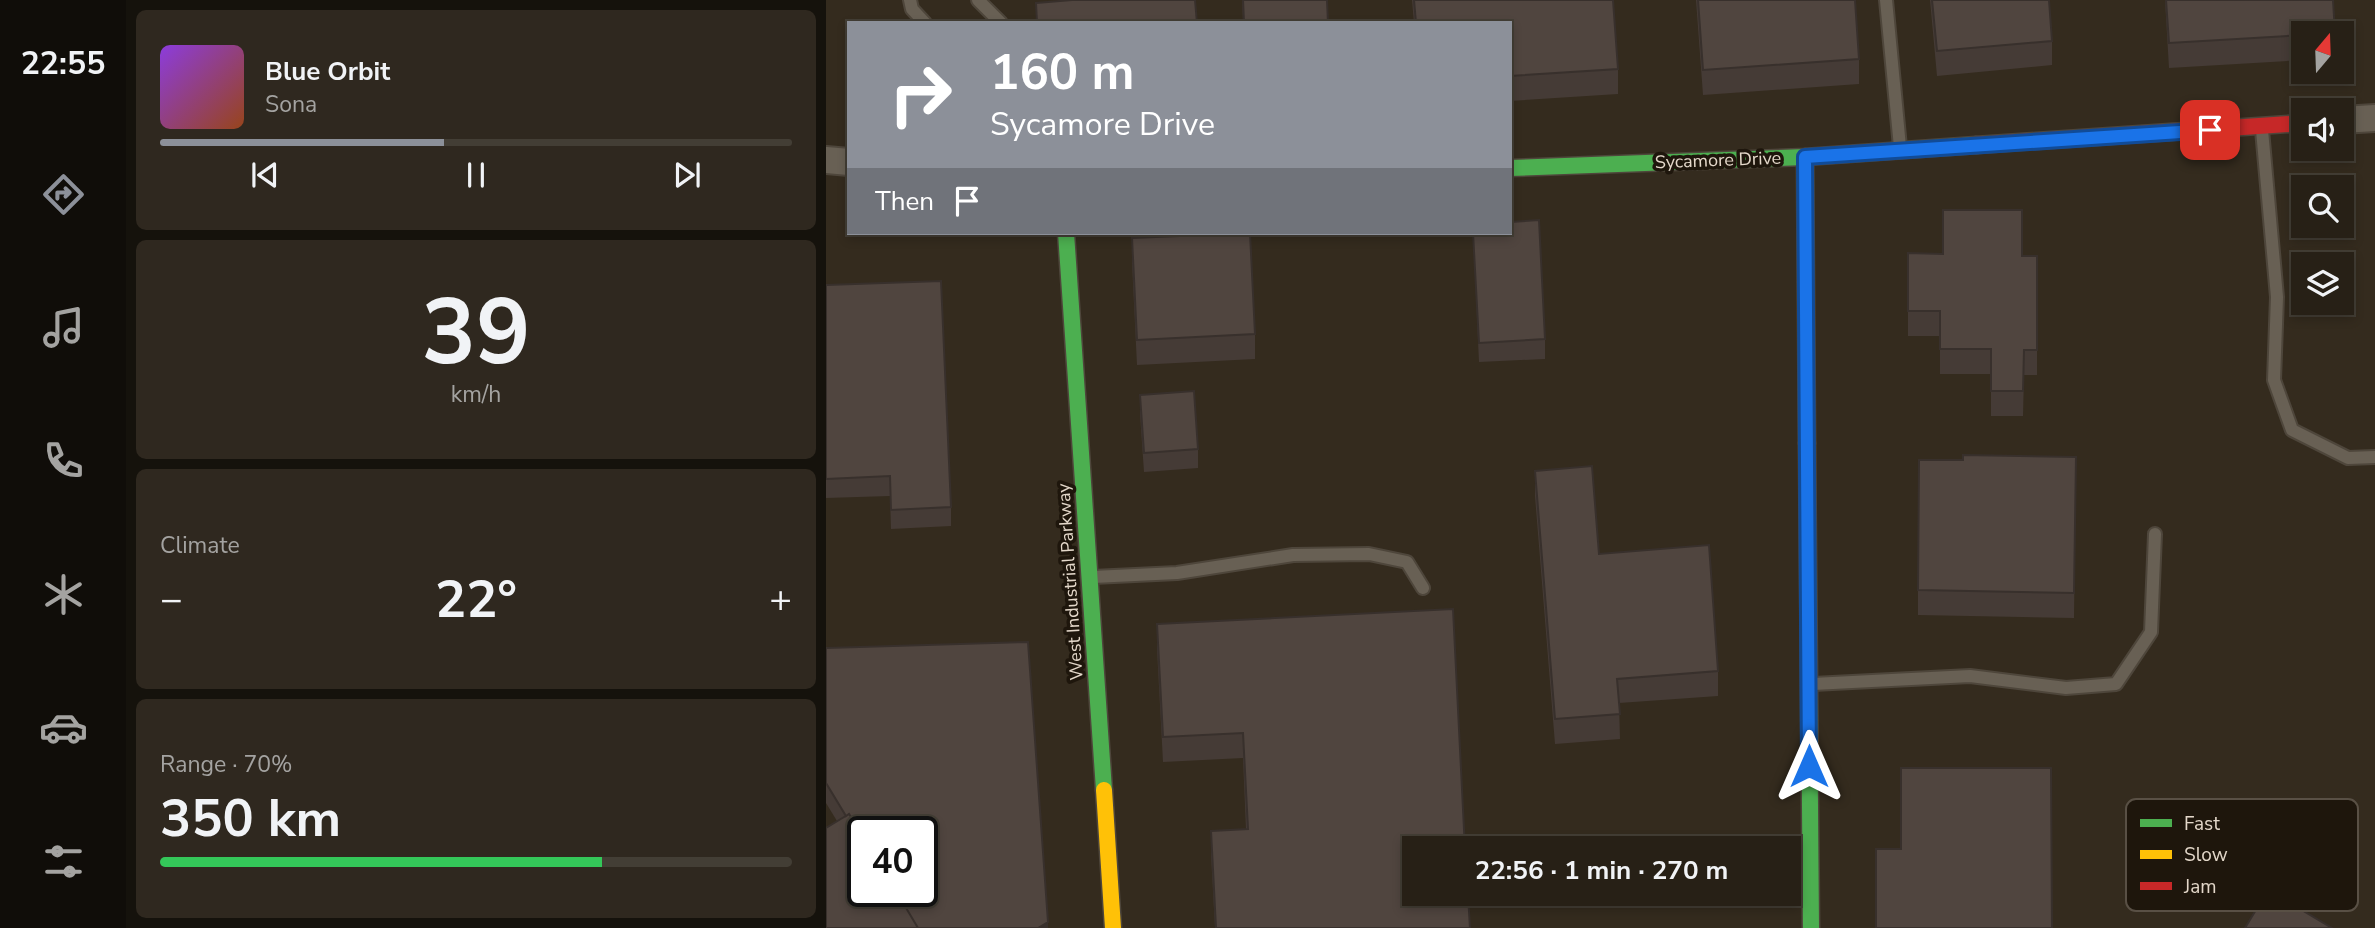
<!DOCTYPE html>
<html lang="en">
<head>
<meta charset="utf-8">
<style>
	body { margin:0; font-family:"Nunito Sans",sans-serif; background:#2f281f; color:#f1f3f6; height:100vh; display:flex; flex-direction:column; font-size:26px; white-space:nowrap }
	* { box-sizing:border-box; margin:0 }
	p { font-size:23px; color:#a4a3a1 }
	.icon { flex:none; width:38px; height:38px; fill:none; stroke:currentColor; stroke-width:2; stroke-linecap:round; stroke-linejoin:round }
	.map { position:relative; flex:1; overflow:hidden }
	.sheet { display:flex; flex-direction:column; gap:10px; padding:10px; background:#15120c; width:700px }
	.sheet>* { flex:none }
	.hud { position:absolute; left:21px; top:21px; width:665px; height:214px; border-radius:0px; box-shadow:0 4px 10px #0003,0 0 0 2px #433e35; background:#8c9099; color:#fff; overflow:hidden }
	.needle { width:46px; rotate:19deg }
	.buttons { position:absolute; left:1465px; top:21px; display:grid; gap:14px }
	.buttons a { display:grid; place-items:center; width:63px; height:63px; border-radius:0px; background:#272016; box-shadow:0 4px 10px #0003,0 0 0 2px #433e35; font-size:35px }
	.speed { position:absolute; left:21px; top:816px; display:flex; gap:14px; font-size:35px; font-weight:700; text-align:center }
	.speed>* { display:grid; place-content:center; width:91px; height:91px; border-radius:50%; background:#272016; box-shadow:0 4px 10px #0003,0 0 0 2px #433e35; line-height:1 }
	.speed .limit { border:4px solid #111; border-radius:10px; background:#fff; color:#111 }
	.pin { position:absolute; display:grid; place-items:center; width:60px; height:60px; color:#fff; margin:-30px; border-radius:14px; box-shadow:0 4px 10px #0006 }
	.me { position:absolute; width:77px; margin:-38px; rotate:0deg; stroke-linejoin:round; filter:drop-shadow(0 0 5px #0008) }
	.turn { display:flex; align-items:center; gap:24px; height:147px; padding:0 28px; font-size:32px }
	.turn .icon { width:91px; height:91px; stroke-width:2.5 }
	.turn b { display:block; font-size:49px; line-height:60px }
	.then { display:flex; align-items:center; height:66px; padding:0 28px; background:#0003; gap:14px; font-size:26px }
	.big { font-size:52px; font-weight:700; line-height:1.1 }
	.sheet .card { flex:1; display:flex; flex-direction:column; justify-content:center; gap:10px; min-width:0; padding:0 24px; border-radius:10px; background:#2f281f }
	.sheet .dial { align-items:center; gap:0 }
	.dial b { font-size:91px; line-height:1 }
	.song { display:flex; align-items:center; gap:21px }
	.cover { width:84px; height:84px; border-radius:10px; background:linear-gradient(135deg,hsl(270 70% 55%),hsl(20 70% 35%)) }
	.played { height:7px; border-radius:4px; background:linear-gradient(90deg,#8c9099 45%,#433e35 45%) }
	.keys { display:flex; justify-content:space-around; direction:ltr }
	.heat { display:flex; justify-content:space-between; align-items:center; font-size:38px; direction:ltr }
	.charge { height:10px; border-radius:5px; background:linear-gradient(90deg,#34c759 70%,#433e35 0) }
	.trip { position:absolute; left:576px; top:836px; width:399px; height:70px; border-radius:0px; background:#272016; box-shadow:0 4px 10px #0003,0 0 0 2px #433e35; font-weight:700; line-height:70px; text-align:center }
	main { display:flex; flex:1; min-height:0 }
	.menu { display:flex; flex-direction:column; width:126px; justify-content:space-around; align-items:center; background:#100d09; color:#a4a3a1 }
	.menu .icon { width:49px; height:49px }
	.menu .on { color:#8c9099 }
	.menu b { font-size:32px; color:#f1f3f6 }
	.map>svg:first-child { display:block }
</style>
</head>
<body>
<main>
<nav class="menu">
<b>22:55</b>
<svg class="icon on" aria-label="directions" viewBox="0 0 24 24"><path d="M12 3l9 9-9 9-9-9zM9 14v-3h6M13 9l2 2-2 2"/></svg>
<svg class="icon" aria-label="music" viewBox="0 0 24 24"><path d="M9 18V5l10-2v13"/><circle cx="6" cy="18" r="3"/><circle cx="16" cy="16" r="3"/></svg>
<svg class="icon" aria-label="phone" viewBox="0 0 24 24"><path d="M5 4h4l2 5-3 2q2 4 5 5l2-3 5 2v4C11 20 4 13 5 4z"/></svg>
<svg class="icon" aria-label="climate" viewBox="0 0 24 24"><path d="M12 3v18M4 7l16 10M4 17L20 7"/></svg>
<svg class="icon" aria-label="car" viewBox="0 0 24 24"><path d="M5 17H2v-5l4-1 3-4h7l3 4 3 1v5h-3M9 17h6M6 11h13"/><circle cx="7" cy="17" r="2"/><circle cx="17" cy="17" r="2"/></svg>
<svg class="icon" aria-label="filters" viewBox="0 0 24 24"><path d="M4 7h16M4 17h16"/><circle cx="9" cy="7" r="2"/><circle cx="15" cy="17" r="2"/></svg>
</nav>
<section class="sheet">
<div class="card">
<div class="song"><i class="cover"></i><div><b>Blue Orbit</b><p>Sona</p></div></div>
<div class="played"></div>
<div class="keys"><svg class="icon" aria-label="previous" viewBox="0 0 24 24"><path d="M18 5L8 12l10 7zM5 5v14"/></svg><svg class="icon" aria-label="pause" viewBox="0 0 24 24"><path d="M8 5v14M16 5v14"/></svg><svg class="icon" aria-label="next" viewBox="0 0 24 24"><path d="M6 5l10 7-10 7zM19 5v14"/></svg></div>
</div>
<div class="card dial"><b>39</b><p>km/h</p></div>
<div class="card"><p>Climate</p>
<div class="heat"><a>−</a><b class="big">22°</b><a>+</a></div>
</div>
<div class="card"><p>Range · 70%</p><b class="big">350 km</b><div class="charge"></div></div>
</section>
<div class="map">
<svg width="1549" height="928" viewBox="0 0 1549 928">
	<rect width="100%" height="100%" fill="#342b1e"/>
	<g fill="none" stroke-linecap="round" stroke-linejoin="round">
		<defs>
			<path id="lane" d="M 84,0 L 86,9 L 99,23
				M 152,0 L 175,23
				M 1060,0 L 1074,147
				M 1436,130 L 1451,297 L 1448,380 L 1466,430 L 1522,458 L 1549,457
				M 267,577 L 351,573 L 467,555 L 543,554 L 581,562 L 597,588
				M 987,684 L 1144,676 L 1240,688 L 1290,684 L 1325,632 L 1329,534"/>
			<path id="street" d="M 1516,120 L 1549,118
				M 0,160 L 23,162"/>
			<path id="fast" d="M 684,168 L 979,157 L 1150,145
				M 240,233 L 278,790
				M 981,443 L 985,928"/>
			<path id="slow" d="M 278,790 L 287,928"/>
			<path id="jam" d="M 1150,145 L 1477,123
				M 979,157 L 981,443"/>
		</defs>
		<use href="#lane" stroke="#4e463b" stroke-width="16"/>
		<use href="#street" stroke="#4e463b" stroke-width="30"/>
		<use href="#fast" stroke="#4e463b" stroke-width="19"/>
		<use href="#slow" stroke="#4e463b" stroke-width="19"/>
		<use href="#jam" stroke="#4e463b" stroke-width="19"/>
		<use href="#lane" stroke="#686054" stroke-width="12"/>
		<use href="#street" stroke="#686054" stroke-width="26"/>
		<use href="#fast" stroke="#4caf50" stroke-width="16"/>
		<use href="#slow" stroke="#ffc107" stroke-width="16"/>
		<use href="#jam" stroke="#c62828" stroke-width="16"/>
	</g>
	<path fill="#453b36" d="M 416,0 L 501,0 L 502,23 L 417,23 Z
		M 586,0 L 787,0 L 792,69 L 792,94 L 684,101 L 684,23 L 588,23 Z
		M 870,0 L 1029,0 L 1033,59 L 1033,84 L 877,95 Z
		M 1104,0 L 1223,0 L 1226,41 L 1226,65 L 1111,76 Z
		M 1339,0 L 1507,0 L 1477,33 L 1477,60 L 1343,68 Z
		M 647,233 L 719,339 L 719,359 L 653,362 Z
		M 306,238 L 429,334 L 429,359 L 311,365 L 306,263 Z
		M 1082,253 L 1211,256 L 1211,375 L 1198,375 L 1197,416 L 1165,416 L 1165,374 L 1114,374 L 1114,336 L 1082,336 Z
		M 0,285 L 125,507 L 125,526 L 65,529 L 64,496 L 0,498 Z
		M 314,395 L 372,449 L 372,468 L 318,472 L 314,414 Z
		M 1250,457 L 1248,618 L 1092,615 L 1092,590 L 1137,460 Z
		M 709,471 L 773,554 L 892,671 L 892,696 L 793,703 L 794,739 L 729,744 L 709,496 Z
		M 331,624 L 644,928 L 389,928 L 385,855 L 385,831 L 420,829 L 417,758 L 337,762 L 331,649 Z
		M 0,648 L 222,928 L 11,821 L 0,803 Z"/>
	<path fill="#38302c" d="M 222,922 L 222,928 L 212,928 Z"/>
	<path fill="#50453f" stroke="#38302c" stroke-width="2" d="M 246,0 L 369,0 L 371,23 L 211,23 L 210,3 Z
		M 417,0 L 501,0 L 502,23 L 418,23 Z
		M 588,0 L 787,0 L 792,69 L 684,76 L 684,23 L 590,23 Z
		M 872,0 L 1029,0 L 1033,59 L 877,70 Z
		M 1106,0 L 1223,0 L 1226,41 L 1111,51 Z
		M 1340,0 L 1507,0 L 1509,33 L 1477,33 L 1477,35 L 1343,43 Z
		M 1117,210 L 1196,210 L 1196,256 L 1211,256 L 1211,350 L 1198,350 L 1197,391 L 1165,391 L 1165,349 L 1114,349 L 1114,311 L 1082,311 L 1082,253 L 1117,254 Z
		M 713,220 L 719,339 L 653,343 L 647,233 L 684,233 L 684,222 Z
		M 424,233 L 429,334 L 311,340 L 306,238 Z
		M 115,281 L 125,507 L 65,510 L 64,476 L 0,479 L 0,285 Z
		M 368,391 L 372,449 L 318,453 L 314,395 Z
		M 1137,455 L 1250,457 L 1248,593 L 1092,590 L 1093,460 L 1137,460 Z
		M 766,466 L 773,554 L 883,545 L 892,671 L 791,679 L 794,714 L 729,719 L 709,471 Z
		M 627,609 L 639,849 L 588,849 L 588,894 L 642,894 L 644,928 L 390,928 L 385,831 L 422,829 L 417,733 L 337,737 L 331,624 Z
		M 202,642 L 222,922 L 212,928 L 92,928 L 70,891 L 96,891 L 96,831 L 37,831 L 37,836 L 23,814 L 20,816 L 0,783 L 0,648 Z
		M 1075,768 L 1225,768 L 1226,928 L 1050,928 L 1050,849 L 1075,849 Z
		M 23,814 L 37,836 L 37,891 L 70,891 L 92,928 L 0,928 L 0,828 Z
		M 1442,890 L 1506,928 L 1419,928 Z"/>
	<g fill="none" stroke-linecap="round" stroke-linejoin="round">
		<defs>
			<path id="route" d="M 983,766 L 979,157 L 1384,130"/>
		</defs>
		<use href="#route" stroke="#114b97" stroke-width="18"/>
		<use href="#route" stroke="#1a73e8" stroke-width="12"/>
	</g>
	<g text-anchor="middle" stroke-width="7" stroke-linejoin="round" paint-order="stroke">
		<g font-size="18" fill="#e4d8ca" stroke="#1e160c">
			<text transform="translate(892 160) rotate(-2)" y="6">Sycamore Drive</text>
			<text transform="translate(244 582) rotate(-94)" y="6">West Industrial Parkway</text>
		</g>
	</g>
	<rect x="1300" y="799" width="232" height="112" rx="10" fill="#1e160c" stroke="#595045" stroke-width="2"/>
	<rect x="1314" y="819" width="32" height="8" fill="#4caf50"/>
	<rect x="1314" y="850" width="32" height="9" fill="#ffc107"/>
	<rect x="1314" y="882" width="32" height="8" fill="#c62828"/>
	<g font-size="19" fill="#e4d8ca">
		<text x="1358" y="830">Fast</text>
		<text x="1358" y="861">Slow</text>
		<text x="1358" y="893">Jam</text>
	</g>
</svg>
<div class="buttons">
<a><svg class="needle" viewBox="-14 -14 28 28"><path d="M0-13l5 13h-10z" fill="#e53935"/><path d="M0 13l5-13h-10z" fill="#a4a3a1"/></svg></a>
<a><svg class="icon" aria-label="sound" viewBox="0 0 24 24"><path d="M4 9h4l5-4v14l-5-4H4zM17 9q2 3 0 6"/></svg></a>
<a><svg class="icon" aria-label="search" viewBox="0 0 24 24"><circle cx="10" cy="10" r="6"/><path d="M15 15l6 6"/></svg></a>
<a><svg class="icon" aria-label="layers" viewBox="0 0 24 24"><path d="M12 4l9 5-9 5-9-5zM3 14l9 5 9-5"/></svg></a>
</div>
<div class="speed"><div class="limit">40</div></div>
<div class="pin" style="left:1384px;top:130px;background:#d93025"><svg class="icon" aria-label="arrive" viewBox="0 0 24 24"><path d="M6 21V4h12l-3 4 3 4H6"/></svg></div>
<svg class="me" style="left:983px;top:766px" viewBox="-20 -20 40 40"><path d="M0-17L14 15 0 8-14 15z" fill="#1a73e8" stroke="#fff" stroke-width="4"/></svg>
<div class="trip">22:56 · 1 min · 270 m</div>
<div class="hud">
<div class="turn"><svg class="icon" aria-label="right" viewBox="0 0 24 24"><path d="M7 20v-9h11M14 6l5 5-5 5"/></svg><div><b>160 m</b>Sycamore Drive</div></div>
<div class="then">Then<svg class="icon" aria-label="arrive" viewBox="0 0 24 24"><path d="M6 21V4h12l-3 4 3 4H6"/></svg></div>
</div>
</div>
</main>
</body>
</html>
